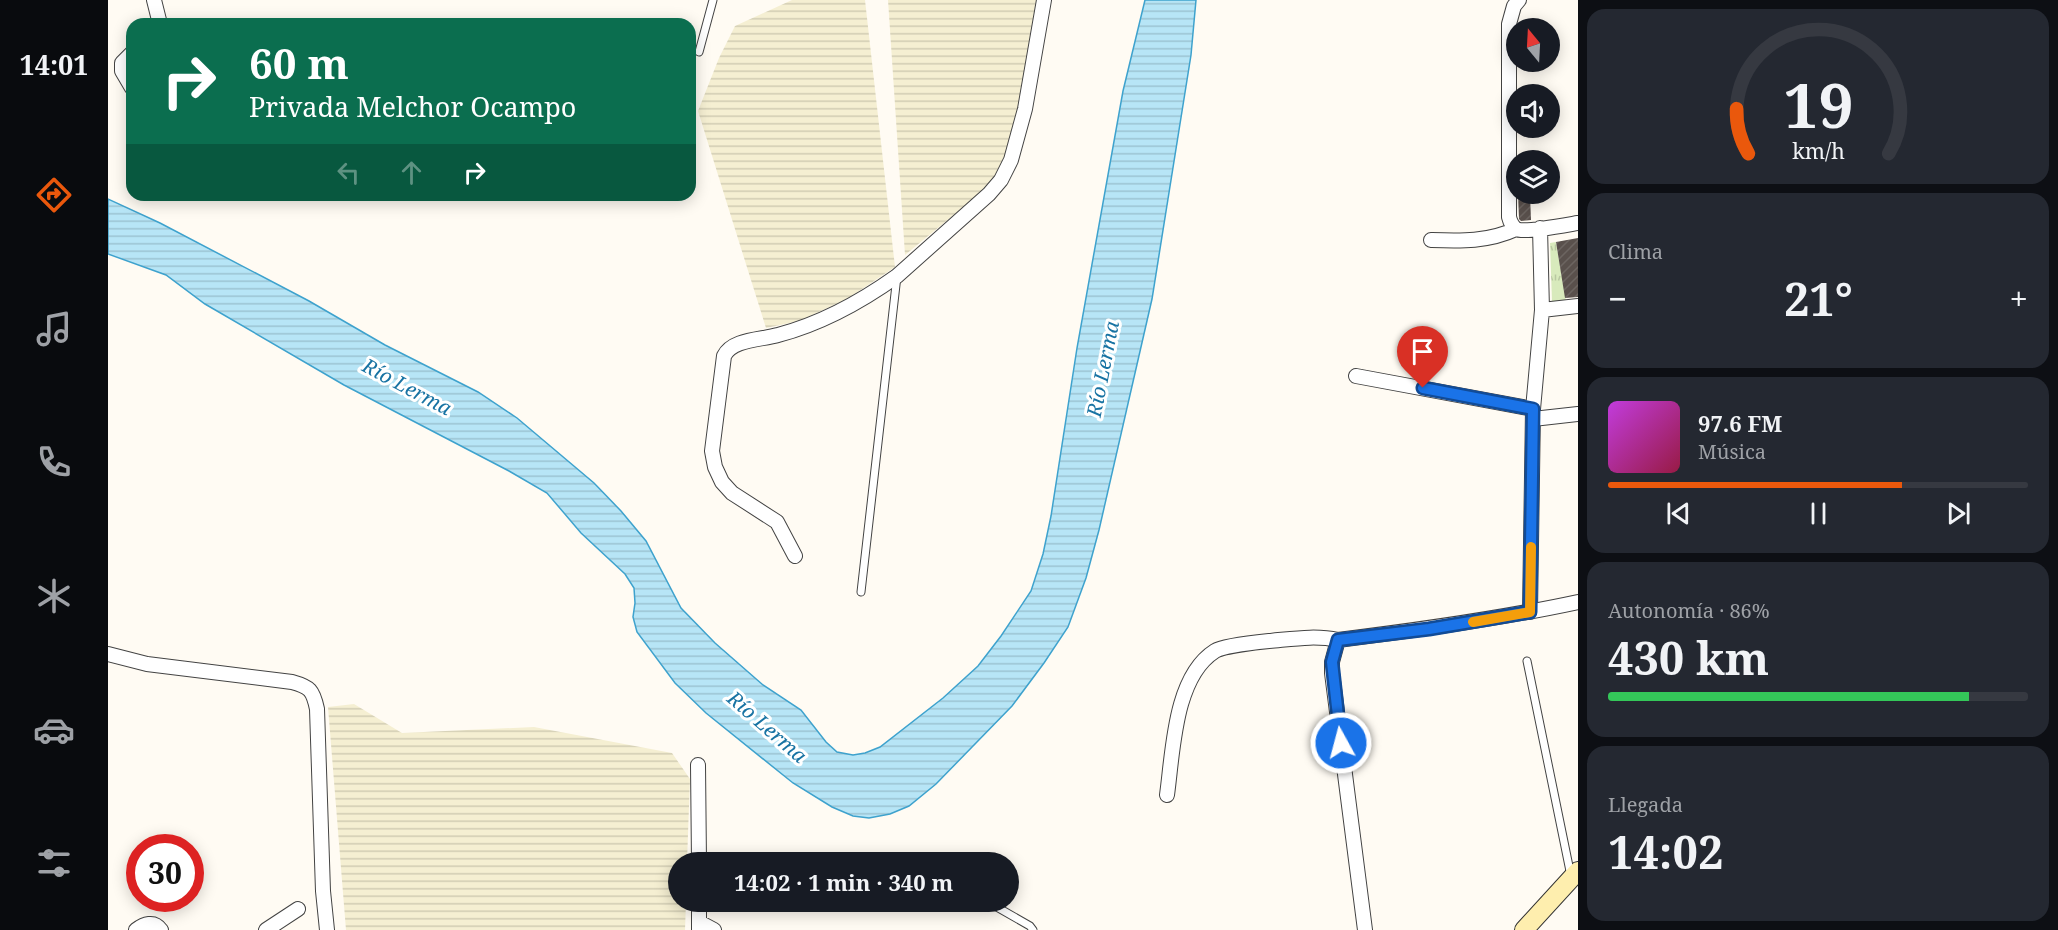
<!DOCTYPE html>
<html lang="es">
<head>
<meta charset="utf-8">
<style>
	body { margin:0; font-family:"Noto Serif",serif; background:#242831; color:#f1f3f6; height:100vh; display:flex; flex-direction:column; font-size:22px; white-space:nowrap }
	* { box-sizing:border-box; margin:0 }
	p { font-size:20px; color:#9ea1a6 }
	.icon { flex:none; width:33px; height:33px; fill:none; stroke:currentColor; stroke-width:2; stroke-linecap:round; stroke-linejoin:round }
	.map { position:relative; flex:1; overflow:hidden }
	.details { display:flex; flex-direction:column; gap:9px; padding:9px; background:#0d0f14; width:480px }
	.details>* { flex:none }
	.guide { position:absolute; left:18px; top:18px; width:570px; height:183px; border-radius:18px; box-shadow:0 3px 15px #0003; background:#0b6e4f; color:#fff; overflow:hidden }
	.needle { width:39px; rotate:342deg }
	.buttons { position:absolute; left:1398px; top:18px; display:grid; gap:12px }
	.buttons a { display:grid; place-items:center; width:54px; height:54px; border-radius:50%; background:#171b24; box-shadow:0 3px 15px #0003; font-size:30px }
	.speed { position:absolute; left:18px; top:834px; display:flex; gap:12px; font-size:30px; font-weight:700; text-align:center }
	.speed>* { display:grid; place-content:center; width:78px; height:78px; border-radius:50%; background:#171b24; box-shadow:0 3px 15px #0003; line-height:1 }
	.speed .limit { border:9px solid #d22; background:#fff; color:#111 }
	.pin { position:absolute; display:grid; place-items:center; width:51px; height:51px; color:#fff; margin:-62px -26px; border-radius:50% 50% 50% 0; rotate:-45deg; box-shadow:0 0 6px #0007 }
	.pin .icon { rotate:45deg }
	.me { position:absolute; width:66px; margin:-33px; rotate:353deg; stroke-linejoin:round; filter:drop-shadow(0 0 4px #0008) }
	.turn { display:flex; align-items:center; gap:21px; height:126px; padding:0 24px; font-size:27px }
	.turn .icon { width:78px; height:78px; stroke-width:2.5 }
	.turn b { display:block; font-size:42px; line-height:51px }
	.lanes { display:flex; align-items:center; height:57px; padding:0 24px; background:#0003; justify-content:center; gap:30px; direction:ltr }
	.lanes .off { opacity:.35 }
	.big { font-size:45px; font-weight:700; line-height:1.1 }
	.details .widget { flex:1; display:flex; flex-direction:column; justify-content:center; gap:9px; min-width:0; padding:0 21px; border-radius:18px; background:#242831 }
	.details .dial { align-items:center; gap:0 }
	.dial svg { height:156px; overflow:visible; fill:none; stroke:#363941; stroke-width:7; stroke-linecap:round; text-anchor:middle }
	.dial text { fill:#f1f3f6; stroke:none }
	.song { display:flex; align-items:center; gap:18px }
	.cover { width:72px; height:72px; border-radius:9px; background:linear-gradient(135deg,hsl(290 70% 55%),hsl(340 70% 35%)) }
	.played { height:6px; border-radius:3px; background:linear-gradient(90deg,#ea580c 70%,#363941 70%) }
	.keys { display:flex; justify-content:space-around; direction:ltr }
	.heat { display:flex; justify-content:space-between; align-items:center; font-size:33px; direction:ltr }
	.charge { height:9px; border-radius:4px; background:linear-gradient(90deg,#34c759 86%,#363941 0) }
	.trip { position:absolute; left:560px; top:852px; width:351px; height:60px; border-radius:30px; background:#171b24; box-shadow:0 3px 15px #0003; font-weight:700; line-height:60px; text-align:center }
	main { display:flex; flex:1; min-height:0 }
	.tab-bar { display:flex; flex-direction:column; width:108px; justify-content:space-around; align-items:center; background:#090b0e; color:#9ea1a6 }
	.tab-bar .icon { width:42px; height:42px }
	.tab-bar .current { color:#ea580c }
	.tab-bar b { font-size:27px; color:#f1f3f6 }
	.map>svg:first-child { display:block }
</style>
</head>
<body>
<main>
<nav class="tab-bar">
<b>14:01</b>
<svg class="icon current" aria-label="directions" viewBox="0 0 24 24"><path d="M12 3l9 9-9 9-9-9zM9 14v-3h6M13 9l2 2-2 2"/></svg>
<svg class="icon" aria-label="music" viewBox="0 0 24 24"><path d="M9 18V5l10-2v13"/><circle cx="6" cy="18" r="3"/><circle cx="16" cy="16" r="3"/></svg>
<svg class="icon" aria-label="phone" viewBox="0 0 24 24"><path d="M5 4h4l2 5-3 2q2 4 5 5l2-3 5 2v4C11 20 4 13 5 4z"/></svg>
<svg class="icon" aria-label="climate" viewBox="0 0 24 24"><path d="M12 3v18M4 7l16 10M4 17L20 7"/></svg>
<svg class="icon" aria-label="car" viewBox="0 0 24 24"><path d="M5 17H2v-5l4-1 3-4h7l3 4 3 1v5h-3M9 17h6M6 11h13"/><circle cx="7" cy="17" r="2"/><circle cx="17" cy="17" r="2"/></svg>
<svg class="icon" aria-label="filters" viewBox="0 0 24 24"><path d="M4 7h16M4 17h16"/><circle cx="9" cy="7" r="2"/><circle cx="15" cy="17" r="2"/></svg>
</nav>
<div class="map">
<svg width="1470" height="930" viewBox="0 0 1470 930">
	<defs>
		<pattern id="farmland-rules" width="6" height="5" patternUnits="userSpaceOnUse" patternTransform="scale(1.5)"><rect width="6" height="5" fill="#f5efd2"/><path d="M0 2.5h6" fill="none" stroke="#d1ccb3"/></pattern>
		<pattern id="park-tufts" width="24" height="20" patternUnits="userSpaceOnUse" patternTransform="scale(1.5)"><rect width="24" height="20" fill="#d8eabc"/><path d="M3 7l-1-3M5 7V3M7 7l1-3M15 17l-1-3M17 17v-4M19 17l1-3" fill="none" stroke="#b8c8a1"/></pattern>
		<pattern id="water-rules" width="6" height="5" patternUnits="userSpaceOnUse" patternTransform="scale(1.5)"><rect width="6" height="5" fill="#b7e5f6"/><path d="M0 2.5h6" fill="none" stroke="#9cc3d2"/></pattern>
		<pattern id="building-hatch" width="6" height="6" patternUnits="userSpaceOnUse" patternTransform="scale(1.5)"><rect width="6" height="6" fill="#59504c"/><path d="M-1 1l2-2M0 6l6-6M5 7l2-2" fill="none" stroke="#6c6561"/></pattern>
	</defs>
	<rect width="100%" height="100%" fill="#fffbf3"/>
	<path fill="url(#farmland-rules)" d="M 684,0 L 757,0 L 787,267 L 739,299 L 691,321 L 658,328 L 590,111 L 611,58 L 627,26 Z
		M 780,0 L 928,0 L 905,138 L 893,176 L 797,255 Z
		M 246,704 L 294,733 L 426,727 L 564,753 L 582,779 L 579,862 L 570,862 L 570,902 L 578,902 L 577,930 L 238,930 L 220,707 Z"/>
	<path fill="url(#park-tufts)" d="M 1448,242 L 1458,301 L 1444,302 L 1442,243 Z"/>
	<path fill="url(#water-rules)" stroke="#3ea2cd" stroke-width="1.5" d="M 1037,0 L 1088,0 L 1083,55 L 1044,299 L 991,530 L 978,578 L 960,627 L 936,663 L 904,706 L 828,784 L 801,806 L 782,814 L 761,818 L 745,816 L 724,807 L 685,783 L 598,713 L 567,683 L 529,632 L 525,617 L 527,603 L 526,588 L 517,574 L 473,533 L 439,493 L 401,471 L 236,385 L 97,304 L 58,275 L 0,254 L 0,199 L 52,223 L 201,301 L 277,345 L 370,392 L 409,418 L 486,483 L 513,511 L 538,541 L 573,608 L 607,643 L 655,685 L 693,710 L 718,742 L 729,752 L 745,755 L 757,753 L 772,747 L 835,698 L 870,666 L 893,636 L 923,591 L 935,554 L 943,516 L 969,348 L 1015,91 Z"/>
	<path fill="url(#building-hatch)" d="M 1410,194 L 1422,194 L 1423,220 L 1413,221 L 1411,219 Z
		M 1470,238 L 1470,297 L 1457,298 L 1448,242 Z"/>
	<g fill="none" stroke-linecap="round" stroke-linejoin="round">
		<defs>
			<path id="service" d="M 591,52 L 605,0
				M 753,592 L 789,276
				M 1419,661 L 1463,876
				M 880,902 L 922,926 L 925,930"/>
			<path id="minor" d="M 46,0 L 52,24
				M 1411,0 L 1406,6 L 1401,24 L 1401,217 C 1402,221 1404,226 1408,229 C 1416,233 1458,225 1470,223
				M 24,53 L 14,63 L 14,71 L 24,88
				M 1323,240 C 1353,241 1380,242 1408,229
				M 1434,310 L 1470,306
				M 1248,376 L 1425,409
				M 1425,419 L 1470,414
				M 687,556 L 669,522 L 624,493 L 614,482 L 607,467 L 604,451 L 616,356 C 624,339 653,340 670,335 C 712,324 754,301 789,276 L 881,194 L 893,180 L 903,160 L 917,109 L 936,0
				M 1422,612 L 1425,409 L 1434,310 L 1432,228
				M 1230,640 L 1224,662 L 1224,673 L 1257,930
				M 0,654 L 39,664 L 184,682 C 202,687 205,690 209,709 L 215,891 L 219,930
				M 590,765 L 591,862
				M 1059,795 C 1065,752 1066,677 1107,651 C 1115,646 1151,642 1161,641 C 1184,639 1207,635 1230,640 C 1311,630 1391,619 1470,602
				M 591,922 L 606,930
				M 28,930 C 36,924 46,920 53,930
				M 158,930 L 190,909
				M 591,930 L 591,902"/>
			<path id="secondary" d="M 1416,930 L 1470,871"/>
		</defs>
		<use href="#service" stroke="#434343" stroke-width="9"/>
		<use href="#minor" stroke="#434343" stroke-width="16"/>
		<use href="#secondary" stroke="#323232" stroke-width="20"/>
		<use href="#service" stroke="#fff" stroke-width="7"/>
		<use href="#minor" stroke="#fff" stroke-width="14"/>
		<use href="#secondary" stroke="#feeeae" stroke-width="18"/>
	</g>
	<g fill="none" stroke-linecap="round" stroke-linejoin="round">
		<defs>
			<path id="route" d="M 1233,743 L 1224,662 L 1230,640 L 1321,629 L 1422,612 L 1425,409 L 1315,388"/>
		</defs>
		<use href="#route" stroke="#114b97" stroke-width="15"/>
		<use href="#route" stroke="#1a73e8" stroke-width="10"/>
		<path stroke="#f59e0b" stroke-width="10" d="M 1365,622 L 1422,612 L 1423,547"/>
	</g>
	<g text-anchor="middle" stroke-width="6" stroke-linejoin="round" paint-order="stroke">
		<g font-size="20" font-style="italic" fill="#1873a3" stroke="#fff">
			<text transform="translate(995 369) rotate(-79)" y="7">Río Lerma</text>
			<text transform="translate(299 387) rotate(28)" y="7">Río Lerma</text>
			<text transform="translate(659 727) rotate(41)" y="7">Río Lerma</text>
		</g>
	</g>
</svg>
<div class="buttons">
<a><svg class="needle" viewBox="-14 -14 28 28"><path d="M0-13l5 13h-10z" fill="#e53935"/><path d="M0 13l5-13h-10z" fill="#9ea1a6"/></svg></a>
<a><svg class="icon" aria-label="sound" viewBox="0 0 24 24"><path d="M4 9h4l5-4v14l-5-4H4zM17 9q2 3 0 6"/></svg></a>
<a><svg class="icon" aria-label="layers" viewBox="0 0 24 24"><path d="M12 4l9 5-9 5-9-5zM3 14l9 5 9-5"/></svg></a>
</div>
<div class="speed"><div class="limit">30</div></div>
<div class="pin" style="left:1315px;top:388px;background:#d93025"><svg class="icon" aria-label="arrive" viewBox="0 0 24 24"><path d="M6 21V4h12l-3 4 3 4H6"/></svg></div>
<svg class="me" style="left:1233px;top:743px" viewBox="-20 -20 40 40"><circle r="17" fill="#1a73e8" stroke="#fff" stroke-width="3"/><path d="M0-11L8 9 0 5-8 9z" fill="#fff"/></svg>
<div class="trip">14:02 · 1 min · 340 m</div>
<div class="guide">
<div class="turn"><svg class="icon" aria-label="right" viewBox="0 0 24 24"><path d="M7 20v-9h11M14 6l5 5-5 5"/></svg><div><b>60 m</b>Privada Melchor Ocampo</div></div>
<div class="lanes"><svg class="icon off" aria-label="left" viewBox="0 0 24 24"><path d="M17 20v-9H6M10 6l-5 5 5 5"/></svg><svg class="icon off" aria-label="ahead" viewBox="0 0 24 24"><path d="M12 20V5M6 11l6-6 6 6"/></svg><svg class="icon" aria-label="right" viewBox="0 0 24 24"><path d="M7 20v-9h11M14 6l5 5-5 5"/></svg></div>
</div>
</div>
<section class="details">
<div class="widget dial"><svg viewBox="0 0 100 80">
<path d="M14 69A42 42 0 1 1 86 69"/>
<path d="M14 69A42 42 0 0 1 8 46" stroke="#ea580c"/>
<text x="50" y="56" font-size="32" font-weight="700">19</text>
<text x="50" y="72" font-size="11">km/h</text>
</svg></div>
<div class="widget"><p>Clima</p>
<div class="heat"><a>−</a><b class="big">21°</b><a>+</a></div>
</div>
<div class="widget">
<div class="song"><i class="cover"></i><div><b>97.6 FM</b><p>Música</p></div></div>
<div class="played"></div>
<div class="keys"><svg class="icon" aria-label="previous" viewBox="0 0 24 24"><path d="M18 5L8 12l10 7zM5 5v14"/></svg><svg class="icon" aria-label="pause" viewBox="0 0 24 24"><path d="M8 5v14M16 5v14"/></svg><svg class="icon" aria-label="next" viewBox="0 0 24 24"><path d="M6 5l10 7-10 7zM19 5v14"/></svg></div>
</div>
<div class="widget"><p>Autonomía · 86%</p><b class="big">430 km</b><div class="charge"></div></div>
<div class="widget"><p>Llegada</p><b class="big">14:02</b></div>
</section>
</main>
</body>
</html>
